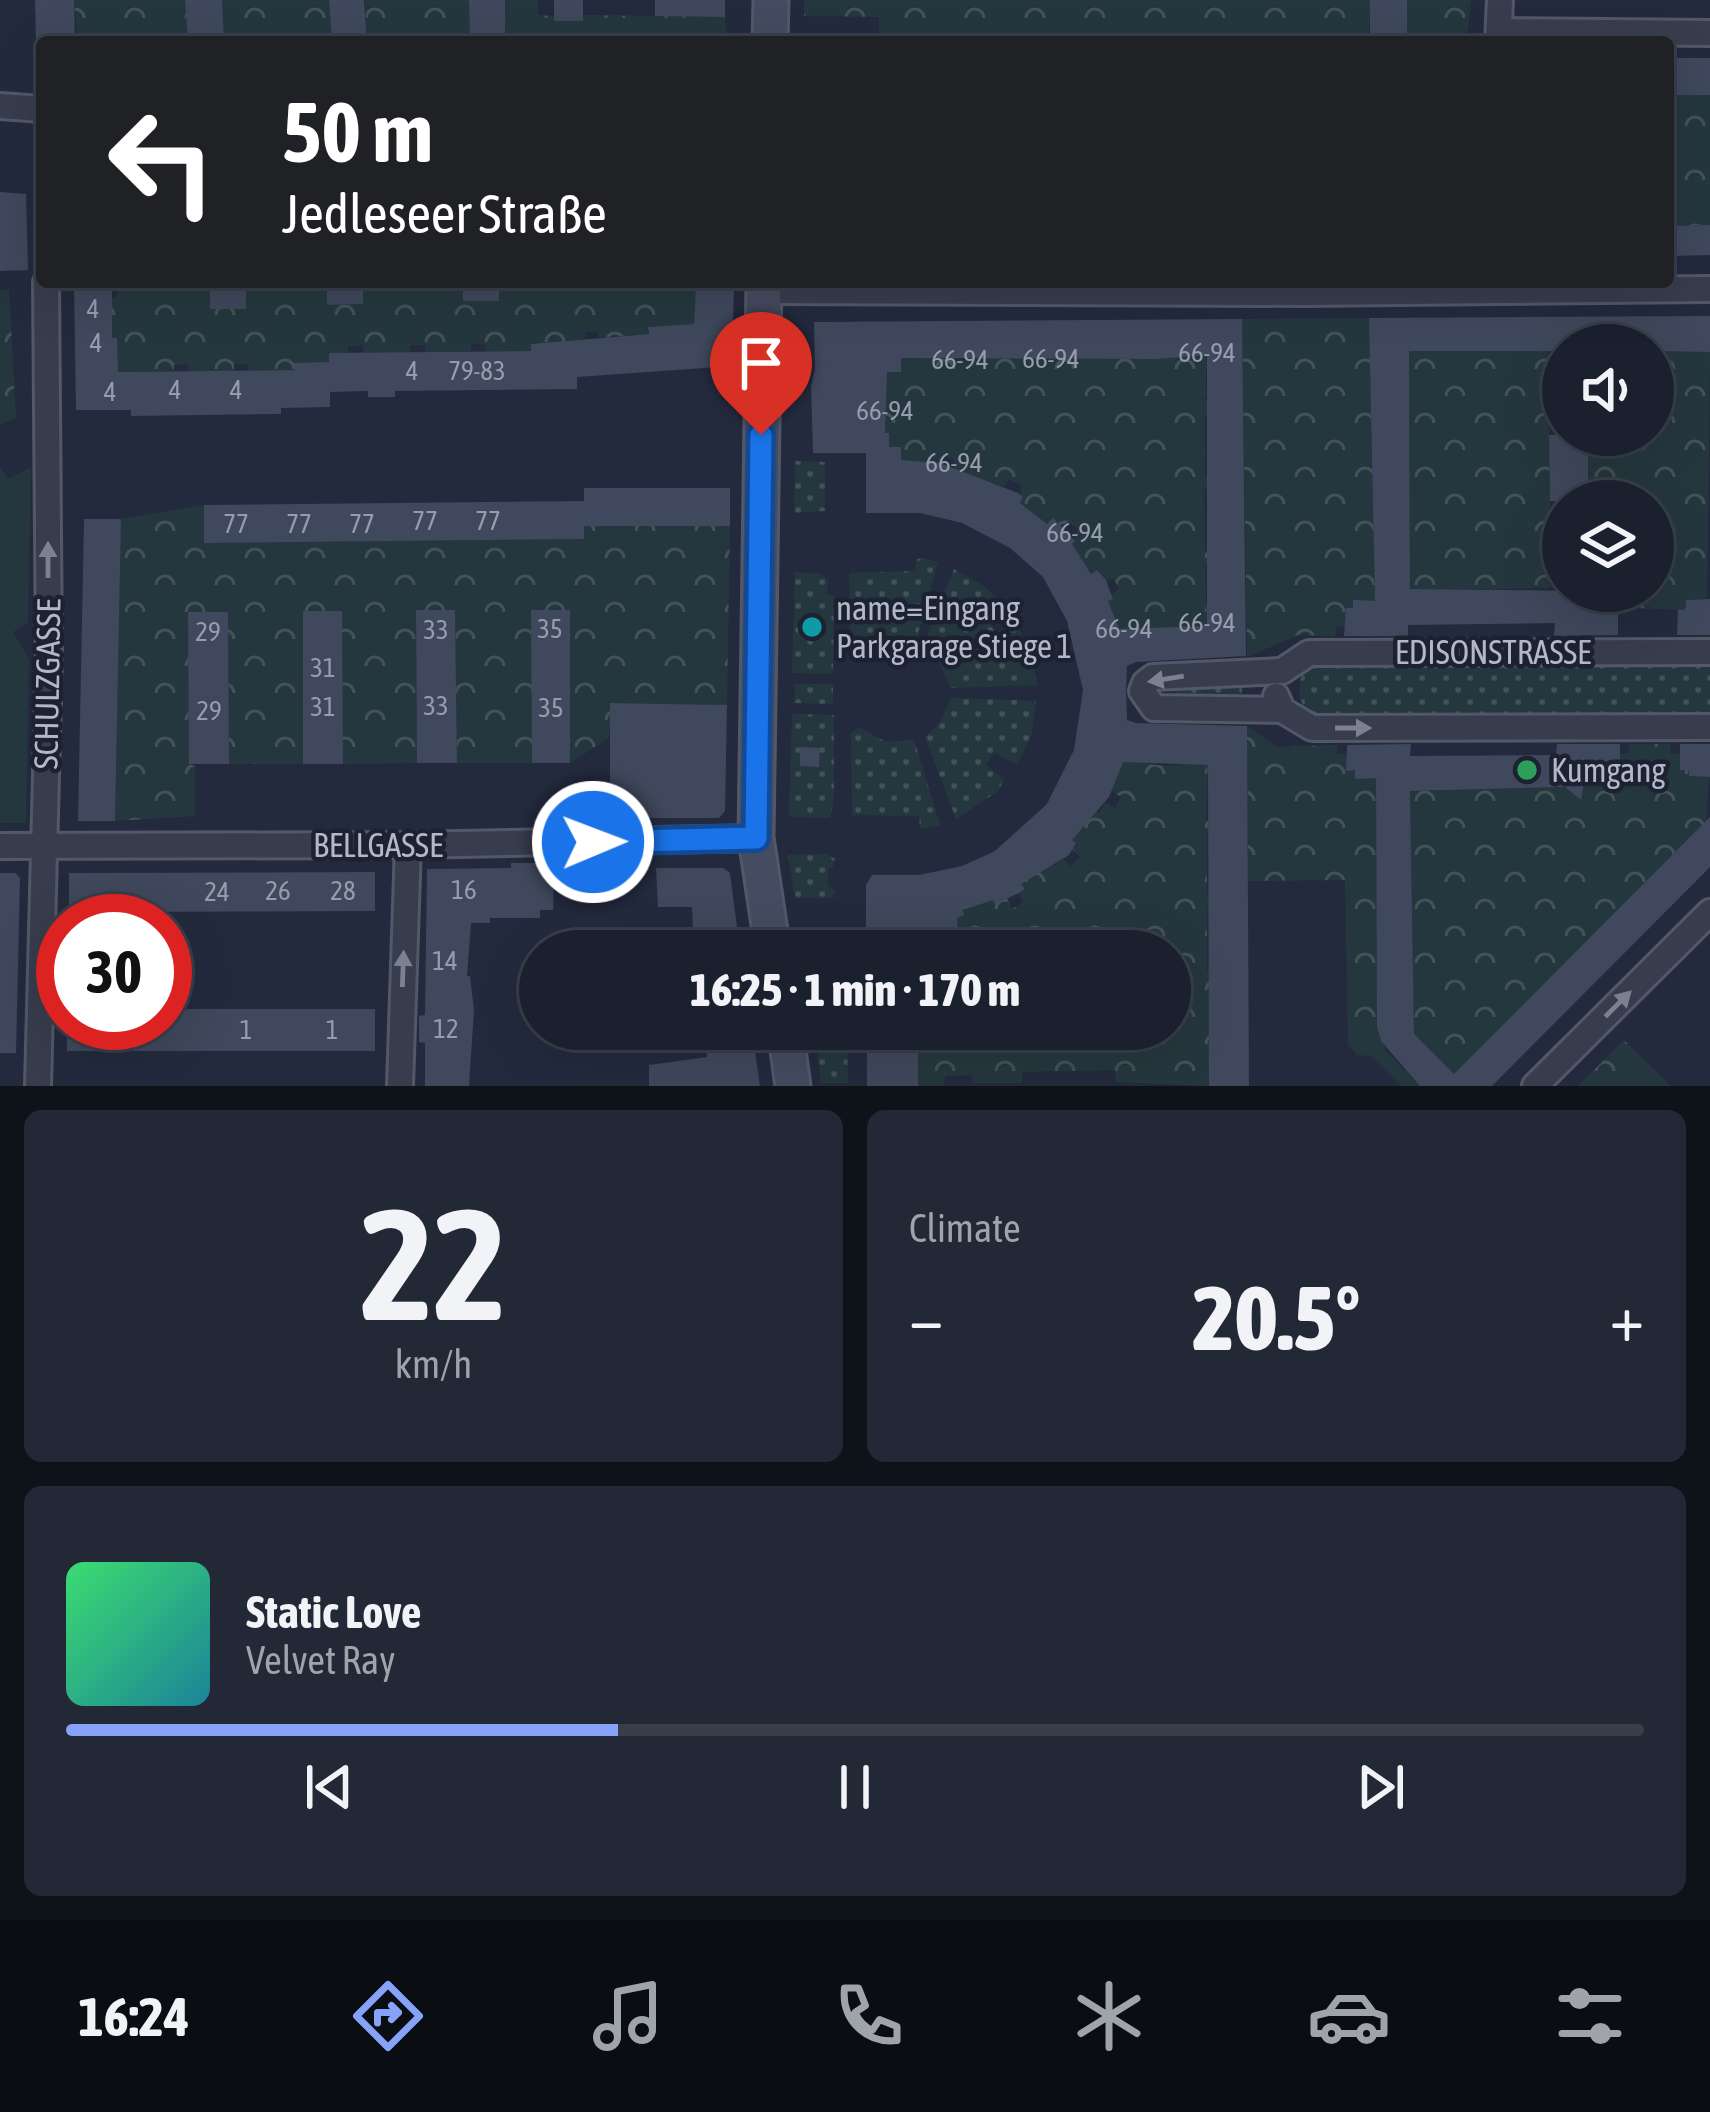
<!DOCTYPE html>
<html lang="en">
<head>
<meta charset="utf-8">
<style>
	body { margin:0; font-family:"Asap Condensed",sans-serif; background:#232836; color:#f1f3f6; height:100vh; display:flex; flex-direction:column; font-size:45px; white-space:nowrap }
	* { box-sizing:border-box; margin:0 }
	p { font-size:39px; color:#9fa3aa }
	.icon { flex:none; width:66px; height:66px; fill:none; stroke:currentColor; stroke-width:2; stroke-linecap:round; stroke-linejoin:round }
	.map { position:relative; height:1086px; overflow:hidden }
	.side { display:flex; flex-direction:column; gap:24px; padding:24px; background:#0e1219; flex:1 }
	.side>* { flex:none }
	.guide { position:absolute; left:36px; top:36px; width:1638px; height:252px; border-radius:12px; box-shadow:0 12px 48px #0002,0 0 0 3px #383e4a; background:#202124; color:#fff; overflow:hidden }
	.tools { position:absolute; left:1542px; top:324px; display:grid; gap:24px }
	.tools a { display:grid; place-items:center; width:132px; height:132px; border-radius:50%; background:#1a202e; box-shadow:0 12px 48px #0002,0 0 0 3px #383e4a; font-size:60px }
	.speed { position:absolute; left:36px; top:894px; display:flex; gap:24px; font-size:60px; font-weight:700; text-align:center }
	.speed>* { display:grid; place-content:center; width:156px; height:156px; border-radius:50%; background:#1a202e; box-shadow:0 12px 48px #0002,0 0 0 3px #383e4a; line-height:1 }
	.speed .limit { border:18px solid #d22; background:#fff; color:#111 }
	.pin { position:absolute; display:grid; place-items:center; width:102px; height:102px; color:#fff; margin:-123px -51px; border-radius:50% 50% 50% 0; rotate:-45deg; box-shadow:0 0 12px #0007 }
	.pin .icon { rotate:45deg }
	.me { position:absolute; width:132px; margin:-66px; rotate:89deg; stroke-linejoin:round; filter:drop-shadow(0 0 9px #0008) }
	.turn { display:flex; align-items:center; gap:42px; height:252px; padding:0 48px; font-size:54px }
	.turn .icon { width:156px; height:156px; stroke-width:2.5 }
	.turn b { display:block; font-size:84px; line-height:102px }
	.big { font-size:90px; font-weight:800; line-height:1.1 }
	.side .card { flex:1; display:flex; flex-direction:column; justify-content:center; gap:18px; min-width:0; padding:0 42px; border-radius:18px; background:#232836 }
	.side .dial { align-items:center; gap:0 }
	.dial b { font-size:156px; line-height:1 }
	.song { display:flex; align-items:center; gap:36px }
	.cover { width:144px; height:144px; border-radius:18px; background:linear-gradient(135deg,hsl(140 70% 55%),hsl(190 70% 35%)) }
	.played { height:12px; border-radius:6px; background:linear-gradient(90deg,#87a2f9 35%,#383e4a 35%) }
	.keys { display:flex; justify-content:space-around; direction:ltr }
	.heat { display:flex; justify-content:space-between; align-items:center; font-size:66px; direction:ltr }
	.side .tiles { flex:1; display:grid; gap:24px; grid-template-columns:1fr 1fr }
	.card:last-child { grid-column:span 2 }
	.trip { position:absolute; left:519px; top:930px; width:672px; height:120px; border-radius:60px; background:#1a202e; box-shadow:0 12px 48px #0002,0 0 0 3px #383e4a; font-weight:800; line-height:120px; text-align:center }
	.menu { display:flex; height:192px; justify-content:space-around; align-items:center; background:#0a0d12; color:#9fa3aa }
	.menu .icon { width:84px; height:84px }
	.menu .active { color:#87a2f9 }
	.menu b { font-size:54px; color:#f1f3f6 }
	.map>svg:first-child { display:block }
</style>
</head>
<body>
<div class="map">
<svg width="1710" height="1086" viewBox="0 0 1710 1086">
	<defs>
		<pattern id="grass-dots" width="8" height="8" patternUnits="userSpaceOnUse" patternTransform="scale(3)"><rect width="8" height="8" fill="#25373e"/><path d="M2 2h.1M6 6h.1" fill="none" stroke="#425258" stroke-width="1.8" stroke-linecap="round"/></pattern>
		<pattern id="forest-crowns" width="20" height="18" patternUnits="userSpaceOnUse" patternTransform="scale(3)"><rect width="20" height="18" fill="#25373e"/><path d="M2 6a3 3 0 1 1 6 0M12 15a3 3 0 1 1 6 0" fill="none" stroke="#425258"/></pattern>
	</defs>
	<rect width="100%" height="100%" fill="#232a3d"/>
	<path fill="url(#grass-dots)" d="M 795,461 L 825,462 L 825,511 L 794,513 Z
		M 923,558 L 938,562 L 914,648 L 895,645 L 857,660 L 851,654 L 849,573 L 915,571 L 917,559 Z
		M 954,569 L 982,585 L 1005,605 L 988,621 L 997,632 L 1016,622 L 1032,659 L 1037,685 L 951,688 L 938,661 L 922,649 Z
		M 795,572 L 821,574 L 828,580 L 827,594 L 834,597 L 833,674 L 792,673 Z
		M 1710,658 L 1710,717 L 1311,718 C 1298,701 1295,686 1306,667 L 1322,661 Z
		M 795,684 L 833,684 L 833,704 L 794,703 Z
		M 1242,685 L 1242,698 L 1175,696 L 1175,688 Z
		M 951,698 L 1036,701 L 1032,734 L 1017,765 L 994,752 L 986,765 L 1004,780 L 998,791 L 956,819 L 925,737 L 940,723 Z
		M 792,714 L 834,715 L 834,799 L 830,818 L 789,817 Z
		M 859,727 L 886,742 L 914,740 L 940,825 L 920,829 L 919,816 L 852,815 L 851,733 Z
		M 827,854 L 835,859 L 833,867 L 828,868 L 828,885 L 836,892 L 832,898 L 795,898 L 788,855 Z
		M 846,929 L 847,951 L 802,951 L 799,930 Z
		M 814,1029 L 847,1029 L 848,1083 L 821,1083 Z"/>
	<path fill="url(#forest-crowns)" d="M 74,0 L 185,0 L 188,42 L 78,42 Z
		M 222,0 L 329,0 L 332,42 L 224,42 Z
		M 365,0 L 469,0 L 470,42 L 367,42 Z
		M 505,0 L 538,0 L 538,15 L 554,16 L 555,21 L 582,21 L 583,15 L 725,17 L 727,42 L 505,42 Z
		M 804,0 L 1370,0 L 1369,42 L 1231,38 L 1230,42 L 1163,42 L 1162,38 L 1126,38 L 1125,42 L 1057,42 L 1056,37 L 1021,37 L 1020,42 L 952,42 L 951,36 L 915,36 L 914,42 L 879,42 L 879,17 L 804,16 Z
		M 1407,0 L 1471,0 L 1467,42 L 1407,42 Z
		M 1668,95 L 1710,95 L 1710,225 L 1668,226 Z
		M 111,282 L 210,282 L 211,309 L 246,309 L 246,282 L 327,282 L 328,305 L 363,304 L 363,282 L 463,282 L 464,301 L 499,301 L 499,282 L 696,282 L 694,324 L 648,327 L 648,334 L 599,338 L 597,331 L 585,333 L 585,339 L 565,341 L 563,350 L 545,343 L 532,343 L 531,351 L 486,351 L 485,344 L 471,344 L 471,351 L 425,352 L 425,345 L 410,345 L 410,352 L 363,353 L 363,345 L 348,346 L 348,353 L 329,369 L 295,363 L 295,370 L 249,370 L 248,364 L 234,364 L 234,371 L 189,371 L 188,364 L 174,365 L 174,371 L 112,372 L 112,298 L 117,297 L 117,283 Z
		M 9,289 L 16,418 L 0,425 L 0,290 Z
		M 1369,318 L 1375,601 L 1353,601 L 1353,608 L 1346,609 L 1345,626 L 1336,627 L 1335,636 L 1298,635 L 1247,657 L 1242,319 Z
		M 901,349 L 948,360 L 972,360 L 972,357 L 1154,359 L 1207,350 L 1205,401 L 1213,402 L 1212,414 L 1205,415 L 1205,476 L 1212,477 L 1213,488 L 1204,489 L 1205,551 L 1212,551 L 1213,564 L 1205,565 L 1207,626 L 1119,630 L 1107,601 L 1119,588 L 1113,578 L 1104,582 L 1098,570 L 1091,573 L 1071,546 L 1078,529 L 1069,521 L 1062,527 L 1053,519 L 1047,524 L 1020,503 L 1021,485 L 1009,479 L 1004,487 L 993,482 L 991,487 L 953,468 L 954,459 L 942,456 L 939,466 L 901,468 L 901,447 L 889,447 L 885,433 L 887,372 L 901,372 Z
		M 1409,351 L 1548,351 L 1551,588 L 1410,590 Z
		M 1653,351 L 1710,352 L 1707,599 L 1687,600 L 1686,610 L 1608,607 L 1608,600 L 1589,600 L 1589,591 L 1653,591 L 1653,501 L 1588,501 L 1588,435 L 1653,435 Z
		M 204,505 L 205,543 L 583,539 L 584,526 L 730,525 L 727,705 L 611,703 L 609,738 L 570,763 L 570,611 L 532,610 L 532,763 L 457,763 L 455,611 L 416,611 L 417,763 L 343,764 L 342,611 L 304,611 L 303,764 L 229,764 L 228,612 L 189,612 L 189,764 L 195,766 L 195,816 L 115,821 L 121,519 Z
		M 1247,726 L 1277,747 L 1337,745 L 1337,754 L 1346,754 L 1346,770 L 1355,770 L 1355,778 L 1376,778 L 1377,1027 L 1386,1051 L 1420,1086 L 1401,1086 L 1371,1056 L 1357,1055 L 1348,1045 L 1345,880 L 1248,881 Z
		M 1629,744 L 1670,744 L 1670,754 L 1680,754 L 1681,770 L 1689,770 L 1689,776 L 1709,777 L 1706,822 L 1454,1074 L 1414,1034 L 1410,792 L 1415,788 L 1430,791 L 1570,787 L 1584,780 L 1609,778 L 1610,771 L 1620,770 L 1620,754 L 1629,753 Z
		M 1120,753 C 1141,769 1186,769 1208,756 L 1206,821 L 1215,822 L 1214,832 L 1207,833 L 1207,897 L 1215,898 L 1215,906 L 1207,907 L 1207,971 L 1215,971 L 1209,1086 L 1116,1082 L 1115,1070 L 1022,1072 L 1022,1083 L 973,1083 L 972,1075 L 945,1076 L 944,1086 L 914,1086 L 918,1070 L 918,1029 L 1170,1029 L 1170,951 L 917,951 L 917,934 L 957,929 L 956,918 C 968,904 989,899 1007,898 L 1012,909 L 1023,902 L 1018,892 L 1024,889 L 1021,884 L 1049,863 L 1054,866 L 1063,859 L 1071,866 L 1080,857 L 1072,849 L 1076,844 L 1072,840 L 1094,810 L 1099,813 L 1105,803 L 1115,808 L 1121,797 L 1111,791 Z
		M 1624,1040 L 1671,1086 L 1578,1086 Z"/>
	<path fill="#25373e" d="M 0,467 L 8,479 L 31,467 L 28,622 L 13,632 L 29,659 L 26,823 L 0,823 Z"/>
	<path fill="#3f485c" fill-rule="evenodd" d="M 35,0 L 74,0 L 75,42 L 36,42 Z
		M 185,0 L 222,0 L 224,42 L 188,42 Z
		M 329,0 L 364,0 L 367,42 L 332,42 Z
		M 469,0 L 505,0 L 505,42 L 470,42 Z
		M 554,0 L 583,0 L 583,21 L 554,21 Z
		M 655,0 L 725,0 L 725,17 L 655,16 Z
		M 1370,0 L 1407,0 L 1407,42 L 1370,42 Z
		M 1668,58 L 1710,58 L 1710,95 L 1668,95 Z
		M 0,192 L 26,194 L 28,270 L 0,271 Z
		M 1710,225 L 1710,255 L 1668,256 L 1668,226 Z
		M 74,282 L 112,283 L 112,338 L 117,338 L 118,372 L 295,370 L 294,363 L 329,362 L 329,353 L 531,351 L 531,344 L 649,334 L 648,327 L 694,324 L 696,282 L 734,282 L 732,366 L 577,377 L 577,389 L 395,391 L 395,397 L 368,397 L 368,391 L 330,392 L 330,407 L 281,408 L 281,414 L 131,416 L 131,410 L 76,410 Z
		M 210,282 L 246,282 L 246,309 L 210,309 Z
		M 327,282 L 363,282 L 363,304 L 327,305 Z
		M 463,282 L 499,282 L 499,301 L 463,301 Z
		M 1710,316 L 1710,352 L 1653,351 L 1653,345 L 1563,345 L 1563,351 L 1409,351 L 1410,589 L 1589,591 L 1589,600 L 1608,600 L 1608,607 L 1618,607 L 1618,635 L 1554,636 L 1555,623 L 1408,625 L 1408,636 L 1344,636 L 1346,608 L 1353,608 L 1353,600 L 1375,601 L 1369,318 Z
		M 1242,319 L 1246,656 L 1136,662 L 1127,666 L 1126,692 L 1127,720 L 1136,723 L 1247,726 L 1249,1086 L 1209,1086 L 1208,765 L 1123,762 L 1109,797 L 1072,840 L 1076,843 L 1069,855 L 1021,884 L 1025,889 L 1019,893 L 995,904 L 993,900 L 963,910 L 964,915 L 957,918 L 958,929 L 917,935 L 917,951 L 866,951 L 866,885 L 872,875 L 919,875 L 962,866 L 995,851 L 1047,804 L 1074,750 L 1083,690 L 1067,621 L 1043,577 L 1010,548 L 962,523 L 920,513 L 866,513 L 866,453 L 813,453 L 811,387 L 815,369 L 814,322 ZM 1207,355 L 1207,626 L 1119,629 L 1108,601 L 1113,599 L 1106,580 L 1097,570 L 1091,574 L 1072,544 L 1075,541 L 1053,518 L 1047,524 L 1020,503 L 1023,497 L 1018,493 L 940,463 L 901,460 L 901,447 L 889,447 L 889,433 L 885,433 L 887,372 L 901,372 L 901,358 L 1155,359 Z
		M 1549,435 L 1588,435 L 1588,501 L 1550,501 Z
		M 584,488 L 730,488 L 730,526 L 584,526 L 584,539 L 204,543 L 204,505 L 584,501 Z
		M 84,519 L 121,519 L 115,821 L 78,821 Z
		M 1710,599 L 1710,635 L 1677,635 L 1678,610 L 1686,610 L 1686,600 Z
		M 416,610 L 455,610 L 457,763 L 417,763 Z
		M 531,610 L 570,610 L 570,763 L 532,763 Z
		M 303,611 L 342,611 L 343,764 L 303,764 Z
		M 188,612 L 228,612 L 229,764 L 189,764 Z
		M 802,619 L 822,619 L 821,639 L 802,638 Z
		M 610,703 L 727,705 L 725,811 L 719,818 L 610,818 Z
		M 1411,744 L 1410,756 L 1556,755 L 1557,744 L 1620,744 L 1620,770 L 1610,771 L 1610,778 L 1584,780 L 1581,800 L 1565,787 L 1410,791 L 1414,1034 L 1454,1074 L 1710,817 L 1710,867 L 1492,1086 L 1420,1086 L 1381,1041 L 1377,1027 L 1376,778 L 1355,779 L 1355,770 L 1346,771 L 1347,745 Z
		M 1680,744 L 1710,744 L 1710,777 L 1689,776 L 1689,770 L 1680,770 Z
		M 800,747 L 820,748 L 819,767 L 800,766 Z
		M 511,863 L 543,863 L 543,869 L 554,869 L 553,910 L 540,910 L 540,918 L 490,918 L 490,923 L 471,923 L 467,976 L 470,976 L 474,1010 L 469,1086 L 425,1086 L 425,1043 L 419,1042 L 419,1016 L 425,1015 L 427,869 L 511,868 Z
		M 656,868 L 723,868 L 730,873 L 740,951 L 702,951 L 698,929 L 693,930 L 692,907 L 658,907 Z
		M 375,872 L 375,911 L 69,912 L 69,873 Z
		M 0,873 L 15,873 L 20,878 L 16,1053 L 0,1053 Z
		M 165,1009 L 375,1009 L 375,1051 L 67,1051 L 67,1023 L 165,1023 Z
		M 704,1029 L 752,1029 L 760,1086 L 649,1086 L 649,1065 L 707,1057 Z
		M 867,1029 L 918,1029 L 918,1086 L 867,1086 Z"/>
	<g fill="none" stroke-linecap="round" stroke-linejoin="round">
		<defs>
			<path id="street" d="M 1499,31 L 1710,33
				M 1498,42 L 1500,0
				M 0,106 L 42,109
				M 763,291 L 1304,293 L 1710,289
				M 1276,696 L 1282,710 L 1312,728 L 1710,727
				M 1282,710 L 1154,708 L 1142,691 L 1145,683 L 1153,677 L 1282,671 L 1309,653 L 1710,652
				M 0,846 L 408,845 L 756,838
				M 38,1086 L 49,658 L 46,282
				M 400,1086 L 408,845
				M 1535,1086 L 1710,912"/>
			<path id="secondary" d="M 770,42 L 771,0
				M 764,282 L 756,838 L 773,951
				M 785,1029 L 793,1086"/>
		</defs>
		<use href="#street" stroke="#525868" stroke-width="30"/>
		<use href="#secondary" stroke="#525868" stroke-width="39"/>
		<use href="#street" stroke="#373d4d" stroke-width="24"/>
		<use href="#secondary" stroke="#454b60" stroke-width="33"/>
	</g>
	<defs><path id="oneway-solid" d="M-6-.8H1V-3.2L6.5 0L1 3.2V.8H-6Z" transform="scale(3)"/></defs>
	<g fill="#7b8191">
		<use href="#oneway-solid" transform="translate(48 560) rotate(-90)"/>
		<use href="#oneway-solid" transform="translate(1166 679) rotate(171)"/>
		<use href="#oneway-solid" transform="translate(1353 728)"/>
		<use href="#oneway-solid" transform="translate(403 969) rotate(-88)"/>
		<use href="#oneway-solid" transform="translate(1618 1004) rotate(-45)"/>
	</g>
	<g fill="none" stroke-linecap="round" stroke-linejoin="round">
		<defs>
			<path id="route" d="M 593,842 L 756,838 L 761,435"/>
		</defs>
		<use href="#route" stroke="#114b97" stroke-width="30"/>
		<use href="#route" stroke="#1a73e8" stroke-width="21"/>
	</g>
	<circle fill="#0f9aa8" stroke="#1c2232" stroke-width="4.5" cx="812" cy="627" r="12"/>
	<circle fill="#2e9e5b" stroke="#1c2232" stroke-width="4.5" cx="1527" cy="770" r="12"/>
	<g text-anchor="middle" stroke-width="9" stroke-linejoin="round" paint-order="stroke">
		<g font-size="27" fill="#969cad">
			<text x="93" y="318">4</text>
			<text x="96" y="352">4</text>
			<text x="1207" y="362">66-94</text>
			<text x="1051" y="368">66-94</text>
			<text x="960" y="369">66-94</text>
			<text x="412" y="380">4</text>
			<text x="477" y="380">79-83</text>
			<text x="175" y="399">4</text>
			<text x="236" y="399">4</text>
			<text x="110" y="401">4</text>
			<text x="885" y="420">66-94</text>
			<text x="954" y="472">66-94</text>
			<text x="425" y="530">77</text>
			<text x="488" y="530">77</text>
			<text x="236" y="533">77</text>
			<text x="299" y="533">77</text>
			<text x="362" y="533">77</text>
			<text x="1075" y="542">66-94</text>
			<text x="1207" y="632">66-94</text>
			<text x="550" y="638">35</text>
			<text x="1124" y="638">66-94</text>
			<text x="436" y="639">33</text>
			<text x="208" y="641">29</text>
			<text x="323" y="677">31</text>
			<text x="436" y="715">33</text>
			<text x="323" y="716">31</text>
			<text x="551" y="717">35</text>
			<text x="209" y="720">29</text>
			<text x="464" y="899">16</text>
			<text x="278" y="900">26</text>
			<text x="343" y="900">28</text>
			<text x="217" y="901">24</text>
			<text x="445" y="970">14</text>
			<text x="446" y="1038">12</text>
			<text x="246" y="1039">1</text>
			<text x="332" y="1039">1</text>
		</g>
		<g font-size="33" fill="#b3b8c8" stroke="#1c2232" text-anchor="start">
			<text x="836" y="620">name=Eingang<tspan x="836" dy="38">Parkgarage Stiege 1</tspan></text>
			<text x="1551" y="782">Kumgang</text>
		</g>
		<g font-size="33" fill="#b3b8c8" stroke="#1c2232">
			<text x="1493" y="664">EDISONSTRASSE</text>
			<text transform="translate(47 684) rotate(-89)" y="12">SCHULZGASSE</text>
			<text x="378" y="857">BELLGASSE</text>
		</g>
	</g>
</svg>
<div class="tools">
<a><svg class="icon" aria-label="sound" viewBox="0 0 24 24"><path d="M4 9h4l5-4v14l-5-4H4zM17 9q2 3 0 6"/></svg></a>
<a><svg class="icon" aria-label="layers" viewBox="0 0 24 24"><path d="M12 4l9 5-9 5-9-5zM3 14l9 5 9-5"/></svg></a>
</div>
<div class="speed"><div class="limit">30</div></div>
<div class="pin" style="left:761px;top:435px;background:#d93025"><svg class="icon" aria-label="arrive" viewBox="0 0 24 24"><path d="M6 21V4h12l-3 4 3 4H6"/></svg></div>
<svg class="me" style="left:593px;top:842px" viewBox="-20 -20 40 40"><circle r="17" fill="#1a73e8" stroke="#fff" stroke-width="3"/><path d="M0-11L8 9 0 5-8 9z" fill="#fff"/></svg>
<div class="trip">16:25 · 1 min · 170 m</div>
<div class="guide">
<div class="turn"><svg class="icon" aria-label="left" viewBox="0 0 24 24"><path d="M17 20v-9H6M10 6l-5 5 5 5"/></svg><div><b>50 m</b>Jedleseer Straße</div></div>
</div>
</div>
<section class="side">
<div class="tiles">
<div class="card dial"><b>22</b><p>km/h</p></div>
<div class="card"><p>Climate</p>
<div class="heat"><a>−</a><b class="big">20.5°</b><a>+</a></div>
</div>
<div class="card">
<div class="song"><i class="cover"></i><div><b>Static Love</b><p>Velvet Ray</p></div></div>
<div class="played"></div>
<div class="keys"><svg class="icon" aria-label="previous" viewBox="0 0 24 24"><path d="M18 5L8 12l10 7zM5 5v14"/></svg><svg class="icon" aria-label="pause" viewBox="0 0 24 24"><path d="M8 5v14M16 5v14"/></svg><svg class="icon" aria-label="next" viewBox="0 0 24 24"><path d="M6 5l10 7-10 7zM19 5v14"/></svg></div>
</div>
</div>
</section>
<nav class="menu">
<b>16:24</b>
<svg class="icon active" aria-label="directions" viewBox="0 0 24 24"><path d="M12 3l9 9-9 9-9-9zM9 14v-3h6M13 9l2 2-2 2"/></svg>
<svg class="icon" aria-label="music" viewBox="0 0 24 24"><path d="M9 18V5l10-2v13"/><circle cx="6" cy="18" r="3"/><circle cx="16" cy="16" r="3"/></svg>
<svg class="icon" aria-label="phone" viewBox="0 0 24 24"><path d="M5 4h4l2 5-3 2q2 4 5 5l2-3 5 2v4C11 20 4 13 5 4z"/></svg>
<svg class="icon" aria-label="climate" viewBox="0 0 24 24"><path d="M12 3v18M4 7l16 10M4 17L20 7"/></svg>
<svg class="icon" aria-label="car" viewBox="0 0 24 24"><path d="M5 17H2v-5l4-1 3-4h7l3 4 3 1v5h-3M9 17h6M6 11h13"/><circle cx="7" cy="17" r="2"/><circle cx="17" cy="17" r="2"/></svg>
<svg class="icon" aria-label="filters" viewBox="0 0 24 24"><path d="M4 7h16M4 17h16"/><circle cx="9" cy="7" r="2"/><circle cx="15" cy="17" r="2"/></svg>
</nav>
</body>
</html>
